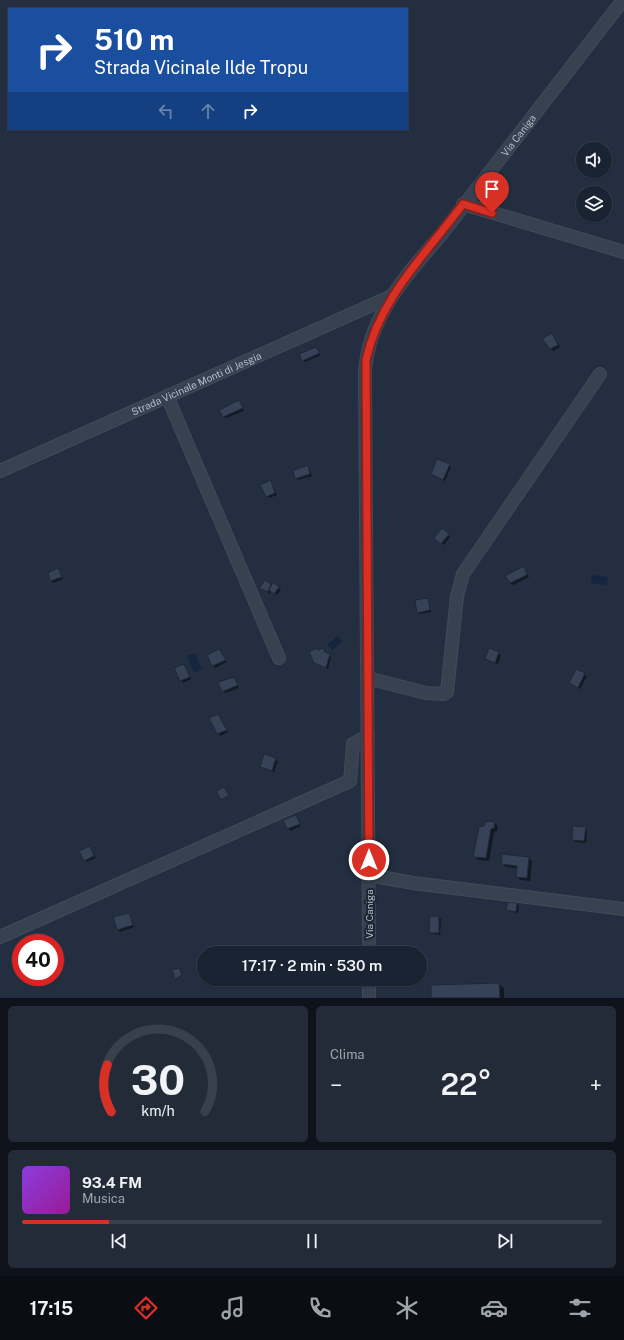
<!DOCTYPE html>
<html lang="it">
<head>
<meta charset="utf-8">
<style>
	body { margin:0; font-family:"Public Sans",sans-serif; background:#232b39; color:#f1f3f6; height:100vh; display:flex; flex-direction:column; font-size:15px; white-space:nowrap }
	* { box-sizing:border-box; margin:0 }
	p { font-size:13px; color:#9fa4ab }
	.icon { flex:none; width:22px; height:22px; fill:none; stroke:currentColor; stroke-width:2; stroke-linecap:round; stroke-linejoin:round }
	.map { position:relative; height:998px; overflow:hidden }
	.details { display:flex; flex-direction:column; gap:8px; padding:8px; background:#0e131b; flex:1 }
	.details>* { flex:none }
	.guide { position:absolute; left:8px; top:8px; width:400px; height:122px; border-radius:0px; box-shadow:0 1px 3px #0004,0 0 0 1px #38404d; background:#1a4fa0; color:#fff; overflow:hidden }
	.tools { position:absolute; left:576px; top:142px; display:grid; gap:8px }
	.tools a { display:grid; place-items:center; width:36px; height:36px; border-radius:50%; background:#1a2331; box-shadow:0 1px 3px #0004,0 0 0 1px #38404d; font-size:20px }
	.speed { position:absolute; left:12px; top:934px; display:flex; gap:8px; font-size:20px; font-weight:700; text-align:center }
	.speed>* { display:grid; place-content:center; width:52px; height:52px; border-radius:50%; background:#1a2331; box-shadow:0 1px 3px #0004,0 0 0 1px #38404d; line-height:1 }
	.speed .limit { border:6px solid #d22; background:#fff; color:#111 }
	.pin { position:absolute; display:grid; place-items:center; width:34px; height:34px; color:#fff; margin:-41px -17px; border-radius:50% 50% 50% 0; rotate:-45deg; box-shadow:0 0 4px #0007 }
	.pin .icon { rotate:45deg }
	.me { position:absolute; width:44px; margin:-22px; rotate:0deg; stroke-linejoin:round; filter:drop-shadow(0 0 3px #0008) }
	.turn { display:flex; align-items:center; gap:14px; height:84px; padding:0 20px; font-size:18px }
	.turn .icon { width:52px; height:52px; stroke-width:2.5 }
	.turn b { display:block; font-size:28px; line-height:34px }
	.lanes { display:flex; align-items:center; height:38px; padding:0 20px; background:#0003; justify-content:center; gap:20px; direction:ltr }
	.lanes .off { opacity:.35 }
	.big { font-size:30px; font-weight:600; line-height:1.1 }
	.details .card { flex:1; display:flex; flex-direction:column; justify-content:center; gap:6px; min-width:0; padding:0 14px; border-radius:6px; background:#232b39 }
	.details .dial { align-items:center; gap:0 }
	.dial svg { height:104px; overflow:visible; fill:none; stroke:#38404d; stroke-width:7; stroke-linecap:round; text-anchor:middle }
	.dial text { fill:#f1f3f6; stroke:none }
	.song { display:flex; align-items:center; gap:12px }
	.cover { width:48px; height:48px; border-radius:6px; background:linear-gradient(135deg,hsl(270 70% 55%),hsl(300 70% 35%)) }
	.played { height:4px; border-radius:2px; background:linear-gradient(90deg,#d93025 15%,#38404d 15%) }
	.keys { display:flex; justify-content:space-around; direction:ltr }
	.heat { display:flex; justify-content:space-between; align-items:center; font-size:22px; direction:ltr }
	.details .tiles { flex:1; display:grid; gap:8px; grid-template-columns:1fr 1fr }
	.card:last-child { grid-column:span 2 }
	.trip { position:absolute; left:197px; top:946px; width:230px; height:40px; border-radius:20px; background:#1a2331; box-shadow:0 1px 3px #0004,0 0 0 1px #38404d; font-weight:600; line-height:40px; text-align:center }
	.menu { display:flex; height:64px; justify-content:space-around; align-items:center; background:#0a0e14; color:#9fa4ab }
	.menu .icon { width:28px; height:28px }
	.menu .current { color:#d93025 }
	.menu b { font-size:18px; color:#f1f3f6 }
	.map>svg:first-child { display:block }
</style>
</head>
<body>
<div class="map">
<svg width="624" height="998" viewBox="0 0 624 998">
	<rect width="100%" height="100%" fill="#232f41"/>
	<path fill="#152540" d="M 592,575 L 608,577 L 607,585 L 591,583 Z
		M 338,636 L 343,641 L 332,650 L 327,645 Z
		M 195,653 L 202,670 L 194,673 L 187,656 Z"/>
	<path fill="#0007" d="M 554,337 L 560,347 L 553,351 L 551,349 Z
		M 316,348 L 321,355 L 305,362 L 303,360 Z
		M 240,404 L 244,411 L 226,418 L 224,416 Z
		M 449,465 L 451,467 L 445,481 L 432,474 Z
		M 308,466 L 312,476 L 298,480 L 296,478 Z
		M 271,481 L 277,495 L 269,498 L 267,496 Z
		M 442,529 L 450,537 L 444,545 L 435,538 Z
		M 523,567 L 529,577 L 513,585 L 510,583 Z
		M 58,570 L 63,579 L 53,583 L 51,580 Z
		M 270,584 L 272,586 L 274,584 L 281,590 L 277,595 L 271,590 L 270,594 L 261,588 Z
		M 427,599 L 431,612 L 420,614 L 418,612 Z
		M 323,649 L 331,657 L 328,669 L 314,662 L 319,651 Z
		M 219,650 L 227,662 L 215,668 L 208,655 Z
		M 490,650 L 501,655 L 498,664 L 486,659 Z
		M 183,665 L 191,679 L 183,683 L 176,668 Z
		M 577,670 L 587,676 L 580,689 L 570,683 Z
		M 234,678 L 239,688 L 225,693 L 223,691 Z
		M 218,715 L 228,732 L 220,736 L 211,718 Z
		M 265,756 L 278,761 L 274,772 L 261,767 Z
		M 296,816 L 301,826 L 290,831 L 285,821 Z
		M 486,822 L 495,823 L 498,826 L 497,831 L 494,832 L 489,861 L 478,860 L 474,856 Z
		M 585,828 L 587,830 L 586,843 L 575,842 L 573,840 Z
		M 89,847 L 96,858 L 87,862 L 85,860 Z
		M 529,858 L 532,861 L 530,881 L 520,880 L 517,876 L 518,868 L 506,867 L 502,864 Z
		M 517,904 L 519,906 L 518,913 L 507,910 Z
		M 128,914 L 134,927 L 120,932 L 118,930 Z
		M 439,917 L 441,919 L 440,935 L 433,934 L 430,932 Z
		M 499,984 L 504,988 L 504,998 L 432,998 Z"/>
	<path fill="#354257" stroke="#1e2837" d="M 552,333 L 558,345 L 550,349 L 542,339 Z
		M 316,347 L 320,353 L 302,361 L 299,354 Z
		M 239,400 L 243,408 L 223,417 L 219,410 Z
		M 437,459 L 450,464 L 443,480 L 431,474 Z
		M 308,465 L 310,474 L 295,479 L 293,471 Z
		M 271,480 L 275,493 L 266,497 L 260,485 Z
		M 442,528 L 449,534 L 441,544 L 434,538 Z
		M 524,566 L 527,575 L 510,583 L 505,576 Z
		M 58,568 L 62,577 L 50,581 L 48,573 Z
		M 265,580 L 271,584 L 268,592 L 259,588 Z
		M 273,582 L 279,587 L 274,594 L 269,590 Z
		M 428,598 L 430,610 L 417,613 L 415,600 Z
		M 317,648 L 318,650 L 323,648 L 325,652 L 330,654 L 326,668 L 314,663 L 309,652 Z
		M 489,648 L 499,652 L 495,663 L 485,659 Z
		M 219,649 L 226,660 L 212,666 L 207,655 Z
		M 184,664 L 190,677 L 180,681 L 174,668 Z
		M 576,669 L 585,673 L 578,688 L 569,683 Z
		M 234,677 L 238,685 L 222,692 L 218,682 Z
		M 218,714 L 227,730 L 217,734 L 209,718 Z
		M 264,754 L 276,758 L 272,771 L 260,767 Z
		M 224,787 L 229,795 L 221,800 L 216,791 Z
		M 296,815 L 300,824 L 287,829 L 283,820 Z
		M 486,821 L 495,822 L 494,828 L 491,829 L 486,858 L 473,857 L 479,827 L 484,826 Z
		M 573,826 L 586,827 L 584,841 L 572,840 Z
		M 90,846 L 94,856 L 84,861 L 79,851 Z
		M 502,854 L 529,857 L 527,878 L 516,877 L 517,866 L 501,864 Z
		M 508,902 L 517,903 L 516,912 L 506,910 Z
		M 129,913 L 133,925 L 117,930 L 113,917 Z
		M 430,916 L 439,916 L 439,933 L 429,933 Z
		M 179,968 L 182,975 L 175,979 L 172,970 Z
		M 499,983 L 500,998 L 431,998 L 431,985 Z"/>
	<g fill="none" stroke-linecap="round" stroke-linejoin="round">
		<defs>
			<g id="minor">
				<path d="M 463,204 L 624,252"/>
				<path d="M 167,396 L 279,658"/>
				<path id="s1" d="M 0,471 L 392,296"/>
				<path d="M 367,678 L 426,693 L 444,694 L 447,692 L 457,596 L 463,574 L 600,374"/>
				<path d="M 369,875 L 413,883 L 624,909"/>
				<path d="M 0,937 L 350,781 L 353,744 L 368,736"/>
				<path id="s2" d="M 369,953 L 365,373 C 368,317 406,275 441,235 L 623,0"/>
				<path d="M 369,998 L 369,979"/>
			</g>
		</defs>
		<use href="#minor" stroke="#414a59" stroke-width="14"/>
		<use href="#minor" stroke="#374150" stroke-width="12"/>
	</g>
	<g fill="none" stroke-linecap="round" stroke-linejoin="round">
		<defs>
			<path id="route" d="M 369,860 L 366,360 C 380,297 426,254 463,204 L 492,213"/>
		</defs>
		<use href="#route" stroke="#8d1f18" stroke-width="10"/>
		<use href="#route" stroke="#d93025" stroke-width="7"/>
	</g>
	<g text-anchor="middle" stroke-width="4" stroke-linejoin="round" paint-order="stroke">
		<g font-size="10" fill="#b4bccb" stroke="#1c2635">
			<text dy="4" stroke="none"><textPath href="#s2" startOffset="867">Via Caniga</textPath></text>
			<text dy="4" stroke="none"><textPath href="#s1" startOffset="215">Strada Vicinale Monti di Jesgia</textPath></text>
			<text transform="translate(369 914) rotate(-90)" y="4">Via Caniga</text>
		</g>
	</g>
</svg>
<div class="tools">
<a><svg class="icon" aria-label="sound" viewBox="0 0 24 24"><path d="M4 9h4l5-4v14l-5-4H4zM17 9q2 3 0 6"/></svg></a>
<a><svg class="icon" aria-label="layers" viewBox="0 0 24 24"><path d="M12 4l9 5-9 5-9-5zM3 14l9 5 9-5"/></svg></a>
</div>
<div class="speed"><div class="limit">40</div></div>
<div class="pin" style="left:492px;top:213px;background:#d93025"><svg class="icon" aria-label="arrive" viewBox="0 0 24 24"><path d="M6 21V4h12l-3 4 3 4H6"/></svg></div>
<svg class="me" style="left:369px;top:860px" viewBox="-20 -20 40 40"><circle r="17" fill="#d93025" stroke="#fff" stroke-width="3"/><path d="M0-11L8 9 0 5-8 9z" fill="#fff"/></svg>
<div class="trip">17:17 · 2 min · 530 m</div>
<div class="guide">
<div class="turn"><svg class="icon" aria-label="right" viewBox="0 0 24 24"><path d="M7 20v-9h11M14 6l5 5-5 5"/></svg><div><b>510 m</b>Strada Vicinale Ilde Tropu</div></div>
<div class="lanes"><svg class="icon off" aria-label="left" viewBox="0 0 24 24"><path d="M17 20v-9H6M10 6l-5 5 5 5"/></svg><svg class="icon off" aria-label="ahead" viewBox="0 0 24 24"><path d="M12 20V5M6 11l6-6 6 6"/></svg><svg class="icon" aria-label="right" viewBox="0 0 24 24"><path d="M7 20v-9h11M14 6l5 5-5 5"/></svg></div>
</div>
</div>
<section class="details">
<div class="tiles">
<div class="card dial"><svg viewBox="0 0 100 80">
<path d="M14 69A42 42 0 1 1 86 69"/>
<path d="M14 69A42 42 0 0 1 11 33" stroke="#d93025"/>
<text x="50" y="56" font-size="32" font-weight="700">30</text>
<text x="50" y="72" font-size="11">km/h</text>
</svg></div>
<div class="card"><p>Clima</p>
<div class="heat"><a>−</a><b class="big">22°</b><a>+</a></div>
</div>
<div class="card">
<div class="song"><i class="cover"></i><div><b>93.4 FM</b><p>Musica</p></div></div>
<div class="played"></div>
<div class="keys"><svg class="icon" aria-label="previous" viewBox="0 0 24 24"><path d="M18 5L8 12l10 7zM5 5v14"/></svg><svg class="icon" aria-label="pause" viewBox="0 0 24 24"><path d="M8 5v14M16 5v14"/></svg><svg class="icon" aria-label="next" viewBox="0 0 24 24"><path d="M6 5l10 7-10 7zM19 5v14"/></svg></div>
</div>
</div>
</section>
<nav class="menu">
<b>17:15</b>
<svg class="icon current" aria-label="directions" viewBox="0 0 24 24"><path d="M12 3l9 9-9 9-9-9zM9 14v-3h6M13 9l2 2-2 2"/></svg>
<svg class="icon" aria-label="music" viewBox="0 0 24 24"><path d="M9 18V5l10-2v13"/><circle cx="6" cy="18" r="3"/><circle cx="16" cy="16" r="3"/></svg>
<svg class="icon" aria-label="phone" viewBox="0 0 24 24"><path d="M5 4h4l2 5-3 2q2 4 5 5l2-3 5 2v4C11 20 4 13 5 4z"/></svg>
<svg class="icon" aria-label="climate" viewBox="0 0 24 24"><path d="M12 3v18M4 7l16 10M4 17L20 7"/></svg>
<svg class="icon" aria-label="car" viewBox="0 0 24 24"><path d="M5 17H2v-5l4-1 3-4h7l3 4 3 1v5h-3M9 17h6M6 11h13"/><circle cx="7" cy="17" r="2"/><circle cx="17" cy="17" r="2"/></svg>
<svg class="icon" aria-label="filters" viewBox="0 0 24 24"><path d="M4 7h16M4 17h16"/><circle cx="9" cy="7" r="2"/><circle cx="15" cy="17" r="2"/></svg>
</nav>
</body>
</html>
